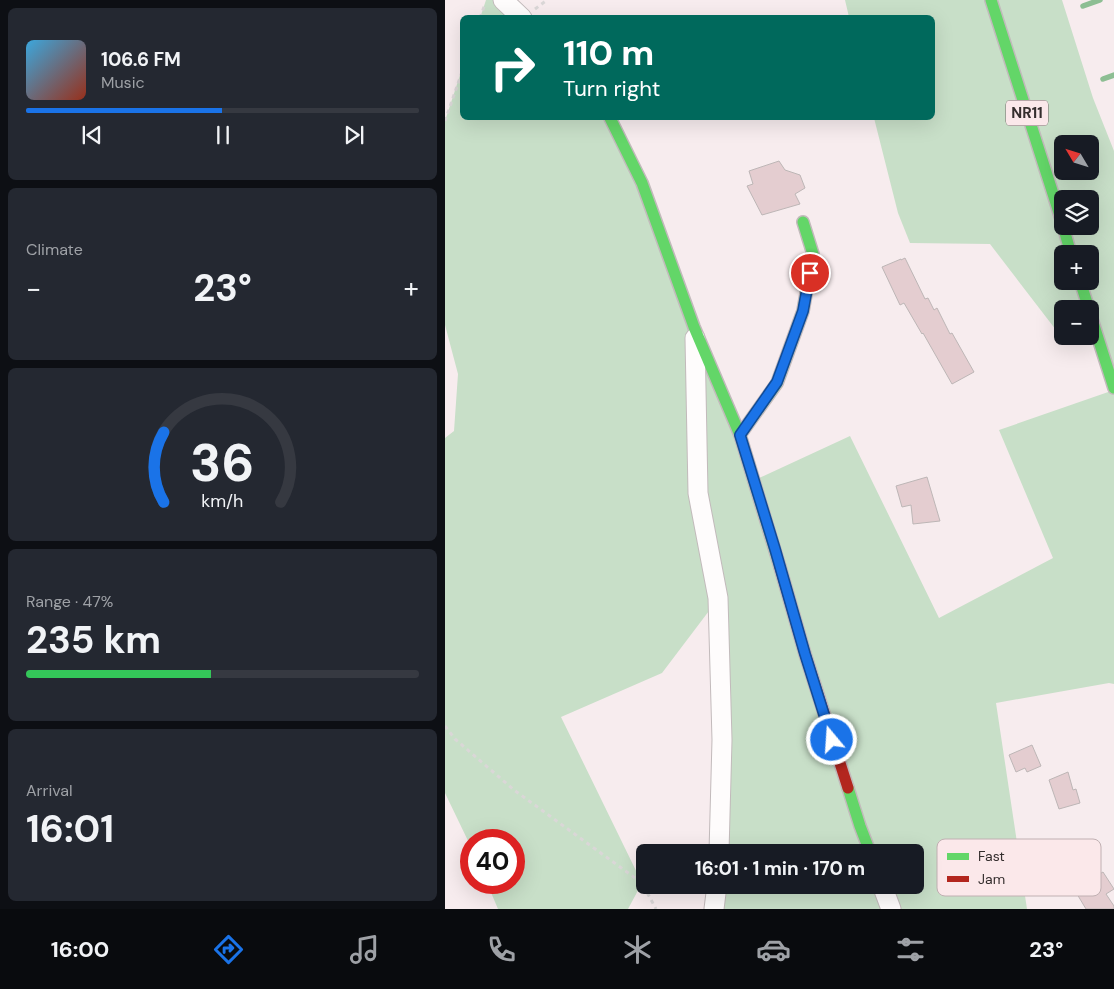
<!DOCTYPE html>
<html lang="en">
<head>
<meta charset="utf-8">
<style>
	body { margin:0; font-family:"DM Sans",sans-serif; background:#242831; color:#f1f3f6; height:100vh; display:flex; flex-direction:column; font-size:19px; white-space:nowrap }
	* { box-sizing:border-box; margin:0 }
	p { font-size:16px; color:#9ea1a6 }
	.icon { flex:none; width:28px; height:28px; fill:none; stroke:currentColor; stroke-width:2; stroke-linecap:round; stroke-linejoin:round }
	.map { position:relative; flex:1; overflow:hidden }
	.drawer { display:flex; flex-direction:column; gap:8px; padding:8px; background:#0d0f14; width:445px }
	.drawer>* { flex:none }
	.hud { position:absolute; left:15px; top:15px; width:475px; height:105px; border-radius:8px; box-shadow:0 5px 20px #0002; background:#00695c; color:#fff; overflow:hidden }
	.needle { width:32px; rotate:308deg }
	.fabs { position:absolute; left:609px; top:135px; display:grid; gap:10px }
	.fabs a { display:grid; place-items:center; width:45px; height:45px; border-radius:8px; background:#171b24; box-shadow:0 5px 20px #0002; font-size:25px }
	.speed { position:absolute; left:15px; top:829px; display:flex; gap:10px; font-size:25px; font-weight:700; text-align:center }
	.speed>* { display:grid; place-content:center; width:65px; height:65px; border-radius:50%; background:#171b24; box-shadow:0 5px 20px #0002; line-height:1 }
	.speed .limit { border:8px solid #d22; background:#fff; color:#111 }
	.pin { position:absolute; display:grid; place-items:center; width:42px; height:42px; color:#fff; margin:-21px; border:2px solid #fff; border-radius:50%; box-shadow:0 1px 5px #0007 }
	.me { position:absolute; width:55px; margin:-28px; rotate:342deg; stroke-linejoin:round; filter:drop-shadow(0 0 4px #0008) }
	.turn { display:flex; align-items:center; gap:18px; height:105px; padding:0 20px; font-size:22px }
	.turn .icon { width:65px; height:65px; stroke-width:2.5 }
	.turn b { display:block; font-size:35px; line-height:42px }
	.big { font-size:38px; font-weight:700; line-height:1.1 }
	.drawer .card { flex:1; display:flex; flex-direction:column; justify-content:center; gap:8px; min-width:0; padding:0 18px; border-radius:8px; background:#242831 }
	.drawer .dial { align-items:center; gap:0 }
	.dial svg { height:130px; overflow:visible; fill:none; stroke:#363941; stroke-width:7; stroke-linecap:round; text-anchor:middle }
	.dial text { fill:#f1f3f6; stroke:none }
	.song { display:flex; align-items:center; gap:15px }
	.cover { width:60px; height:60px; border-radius:8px; background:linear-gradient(135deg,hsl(200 70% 55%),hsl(10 70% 35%)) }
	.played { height:5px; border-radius:2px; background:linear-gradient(90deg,#1a73e8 50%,#363941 50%) }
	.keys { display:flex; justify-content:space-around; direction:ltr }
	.heat { display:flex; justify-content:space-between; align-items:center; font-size:28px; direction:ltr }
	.charge { height:8px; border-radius:4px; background:linear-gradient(90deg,#34c759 47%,#363941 0) }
	.trip { position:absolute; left:191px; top:844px; width:288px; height:50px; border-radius:8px; background:#171b24; box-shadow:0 5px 20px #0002; font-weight:700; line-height:50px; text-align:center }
	.tab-bar { display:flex; height:80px; justify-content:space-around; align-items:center; background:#090b0e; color:#9ea1a6 }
	.tab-bar .icon { width:35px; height:35px }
	.tab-bar .current { color:#1a73e8 }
	.tab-bar b { font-size:22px; color:#f1f3f6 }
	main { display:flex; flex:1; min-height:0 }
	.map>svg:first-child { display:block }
</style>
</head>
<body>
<main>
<section class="drawer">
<div class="card">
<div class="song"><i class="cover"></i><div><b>106.6 FM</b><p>Music</p></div></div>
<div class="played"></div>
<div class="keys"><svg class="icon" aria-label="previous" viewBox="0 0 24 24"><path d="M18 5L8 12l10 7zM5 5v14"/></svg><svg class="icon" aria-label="pause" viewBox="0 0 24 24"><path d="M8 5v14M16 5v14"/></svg><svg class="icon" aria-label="next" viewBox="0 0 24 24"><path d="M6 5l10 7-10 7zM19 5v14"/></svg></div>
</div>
<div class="card"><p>Climate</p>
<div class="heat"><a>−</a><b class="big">23°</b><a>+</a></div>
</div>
<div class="card dial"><svg viewBox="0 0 100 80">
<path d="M14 69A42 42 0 1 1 86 69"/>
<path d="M14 69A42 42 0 0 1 14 26" stroke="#1a73e8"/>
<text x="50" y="56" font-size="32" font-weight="700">36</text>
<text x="50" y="72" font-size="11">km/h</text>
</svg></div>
<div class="card"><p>Range · 47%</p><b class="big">235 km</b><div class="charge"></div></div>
<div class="card"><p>Arrival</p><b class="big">16:01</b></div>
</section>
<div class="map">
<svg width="669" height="909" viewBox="0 0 669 909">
	<rect width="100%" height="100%" fill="#f7ecee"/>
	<path fill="#c8dfc8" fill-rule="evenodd" d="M 41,0 L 58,0 L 77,18 L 35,18 Z
		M 400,0 L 617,0 L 648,98 L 669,151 L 669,388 L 645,309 L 618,309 L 617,330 L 611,330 L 545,244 L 465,243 L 453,213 L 429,118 L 488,118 L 488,18 L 404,17 ZM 618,144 L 645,144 L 645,171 L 618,171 ZM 618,199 L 645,199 L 645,226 L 618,226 ZM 618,254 L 645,254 L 645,281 L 618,281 Z
		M 17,69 L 18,118 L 165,118 L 310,480 L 405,436 L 494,618 L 608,558 L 554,430 L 669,390 L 669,684 L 664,683 L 551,703 L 582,909 L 269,909 L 272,885 L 470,885 L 470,852 L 274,852 L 273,599 L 217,673 L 116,717 L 197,883 L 183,909 L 53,909 L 42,883 L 69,882 L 69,840 L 26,840 L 26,847 L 0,793 L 0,438 L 9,431 L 13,374 L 0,325 L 0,121 Z"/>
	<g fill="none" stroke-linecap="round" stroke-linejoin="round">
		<path stroke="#8dbe93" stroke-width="5.5" d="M 638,6 L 655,0
			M 658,79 L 669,75"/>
	</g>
	<path fill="#e4cdd0" stroke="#bdb6b6" d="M 334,161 L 340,170 L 355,175 L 360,188 L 350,194 L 355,204 L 317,215 L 302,186 L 308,184 L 304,171 Z
		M 460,258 L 480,299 L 483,298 L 489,310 L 492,308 L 505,334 L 507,333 L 529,372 L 507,384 L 478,333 L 477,334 L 459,303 L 455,305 L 437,267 L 456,259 L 456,260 Z
		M 482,477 L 495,521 L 468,524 L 466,505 L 457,507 L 451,486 Z
		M 587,745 L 596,766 L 582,772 L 580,768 L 571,772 L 564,755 Z
		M 623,772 L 628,790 L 631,789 L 635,803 L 614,809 L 604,780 Z
		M 658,872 L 669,889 L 661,894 L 669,906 L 669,909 L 641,909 L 629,889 Z"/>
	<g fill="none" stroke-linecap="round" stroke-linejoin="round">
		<defs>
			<path id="street" d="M 58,0 L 77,18
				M 250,338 L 253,493 L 273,598 L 277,740 L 274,852
				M 437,885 L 446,909
				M 269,909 L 272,885"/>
			<path id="fast" d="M 546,0 L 618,225
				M 165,118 L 197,183 L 249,327 L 295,435 L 335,567
				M 618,226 L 626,254
				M 635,281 L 644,309
				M 645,313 L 669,388
				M 295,435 L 332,383 L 358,311 L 368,254 L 358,222
				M 403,788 L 415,826 L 425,852"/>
			<path id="jam" d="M 335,567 L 360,654 L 403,788"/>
		</defs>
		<use href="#street" stroke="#c2babb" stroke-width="21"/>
		<use href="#fast" stroke="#c2babb" stroke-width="14"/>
		<use href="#jam" stroke="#c2babb" stroke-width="14"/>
		<path stroke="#dad7d7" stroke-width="3" stroke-dasharray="4 4" stroke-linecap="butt" d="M 90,9 L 102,0
			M 35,18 L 40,4
			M 0,121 L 18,69
			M 0,726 L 10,739 L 69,790 L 197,883 L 211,909"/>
		<use href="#street" stroke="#fefcfc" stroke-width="19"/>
		<use href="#fast" stroke="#63d668" stroke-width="11"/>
		<use href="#jam" stroke="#b3261e" stroke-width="11"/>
	</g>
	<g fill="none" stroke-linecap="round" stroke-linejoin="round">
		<defs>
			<path id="route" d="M 365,273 L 358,311 L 332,382 L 295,435 L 330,549 L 360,654 L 387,740"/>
		</defs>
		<use href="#route" stroke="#114b97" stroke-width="12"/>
		<use href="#route" stroke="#1a73e8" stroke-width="9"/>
	</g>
	<g text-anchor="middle" stroke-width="4" stroke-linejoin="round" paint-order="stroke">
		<rect fill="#fbe8ea" stroke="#706666" stroke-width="1" x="561" y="100.5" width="42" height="25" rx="4"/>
		<g font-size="15" font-weight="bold" fill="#352e2e">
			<text x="582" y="118">NR11</text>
		</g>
	</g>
	<rect x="492" y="839" width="164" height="57" rx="8" fill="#fbe8ea" stroke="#c0b0b2" stroke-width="1"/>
	<rect x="502" y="853" width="22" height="7" fill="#63d668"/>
	<rect x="502" y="876" width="22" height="6" fill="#b3261e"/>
	<g font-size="14" fill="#352e2e">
		<text x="533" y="861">Fast</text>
		<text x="533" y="884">Jam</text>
	</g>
</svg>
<div class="fabs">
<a><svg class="needle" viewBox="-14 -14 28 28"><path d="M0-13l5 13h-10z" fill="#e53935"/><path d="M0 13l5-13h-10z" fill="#9ea1a6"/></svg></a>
<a><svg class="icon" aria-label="layers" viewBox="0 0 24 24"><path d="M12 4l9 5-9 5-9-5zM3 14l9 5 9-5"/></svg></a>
<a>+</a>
<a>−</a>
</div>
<div class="speed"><div class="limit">40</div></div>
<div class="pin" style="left:365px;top:273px;background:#d93025"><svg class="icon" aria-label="arrive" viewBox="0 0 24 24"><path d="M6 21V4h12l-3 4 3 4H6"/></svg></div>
<svg class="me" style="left:387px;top:740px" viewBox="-20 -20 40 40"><circle r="17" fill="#1a73e8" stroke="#fff" stroke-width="3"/><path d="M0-11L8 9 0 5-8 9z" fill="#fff"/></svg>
<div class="trip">16:01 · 1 min · 170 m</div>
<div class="hud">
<div class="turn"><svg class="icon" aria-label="right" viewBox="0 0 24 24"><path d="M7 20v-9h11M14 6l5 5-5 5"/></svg><div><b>110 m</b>Turn right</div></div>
</div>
</div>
</main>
<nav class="tab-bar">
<b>16:00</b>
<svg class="icon current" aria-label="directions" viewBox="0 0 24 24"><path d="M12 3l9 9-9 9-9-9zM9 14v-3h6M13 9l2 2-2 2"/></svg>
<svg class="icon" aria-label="music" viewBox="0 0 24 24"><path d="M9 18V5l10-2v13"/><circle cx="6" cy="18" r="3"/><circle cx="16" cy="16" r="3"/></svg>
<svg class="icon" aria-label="phone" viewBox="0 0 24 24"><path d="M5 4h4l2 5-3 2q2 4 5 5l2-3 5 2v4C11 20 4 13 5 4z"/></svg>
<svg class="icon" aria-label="climate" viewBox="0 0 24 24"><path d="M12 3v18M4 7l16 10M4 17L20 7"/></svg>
<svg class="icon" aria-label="car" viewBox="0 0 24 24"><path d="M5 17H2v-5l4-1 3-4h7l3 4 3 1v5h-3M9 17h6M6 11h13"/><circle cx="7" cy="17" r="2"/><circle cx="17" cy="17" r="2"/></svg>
<svg class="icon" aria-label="filters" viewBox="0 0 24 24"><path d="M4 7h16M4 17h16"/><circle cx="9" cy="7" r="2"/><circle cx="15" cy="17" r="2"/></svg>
<b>23°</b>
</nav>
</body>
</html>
